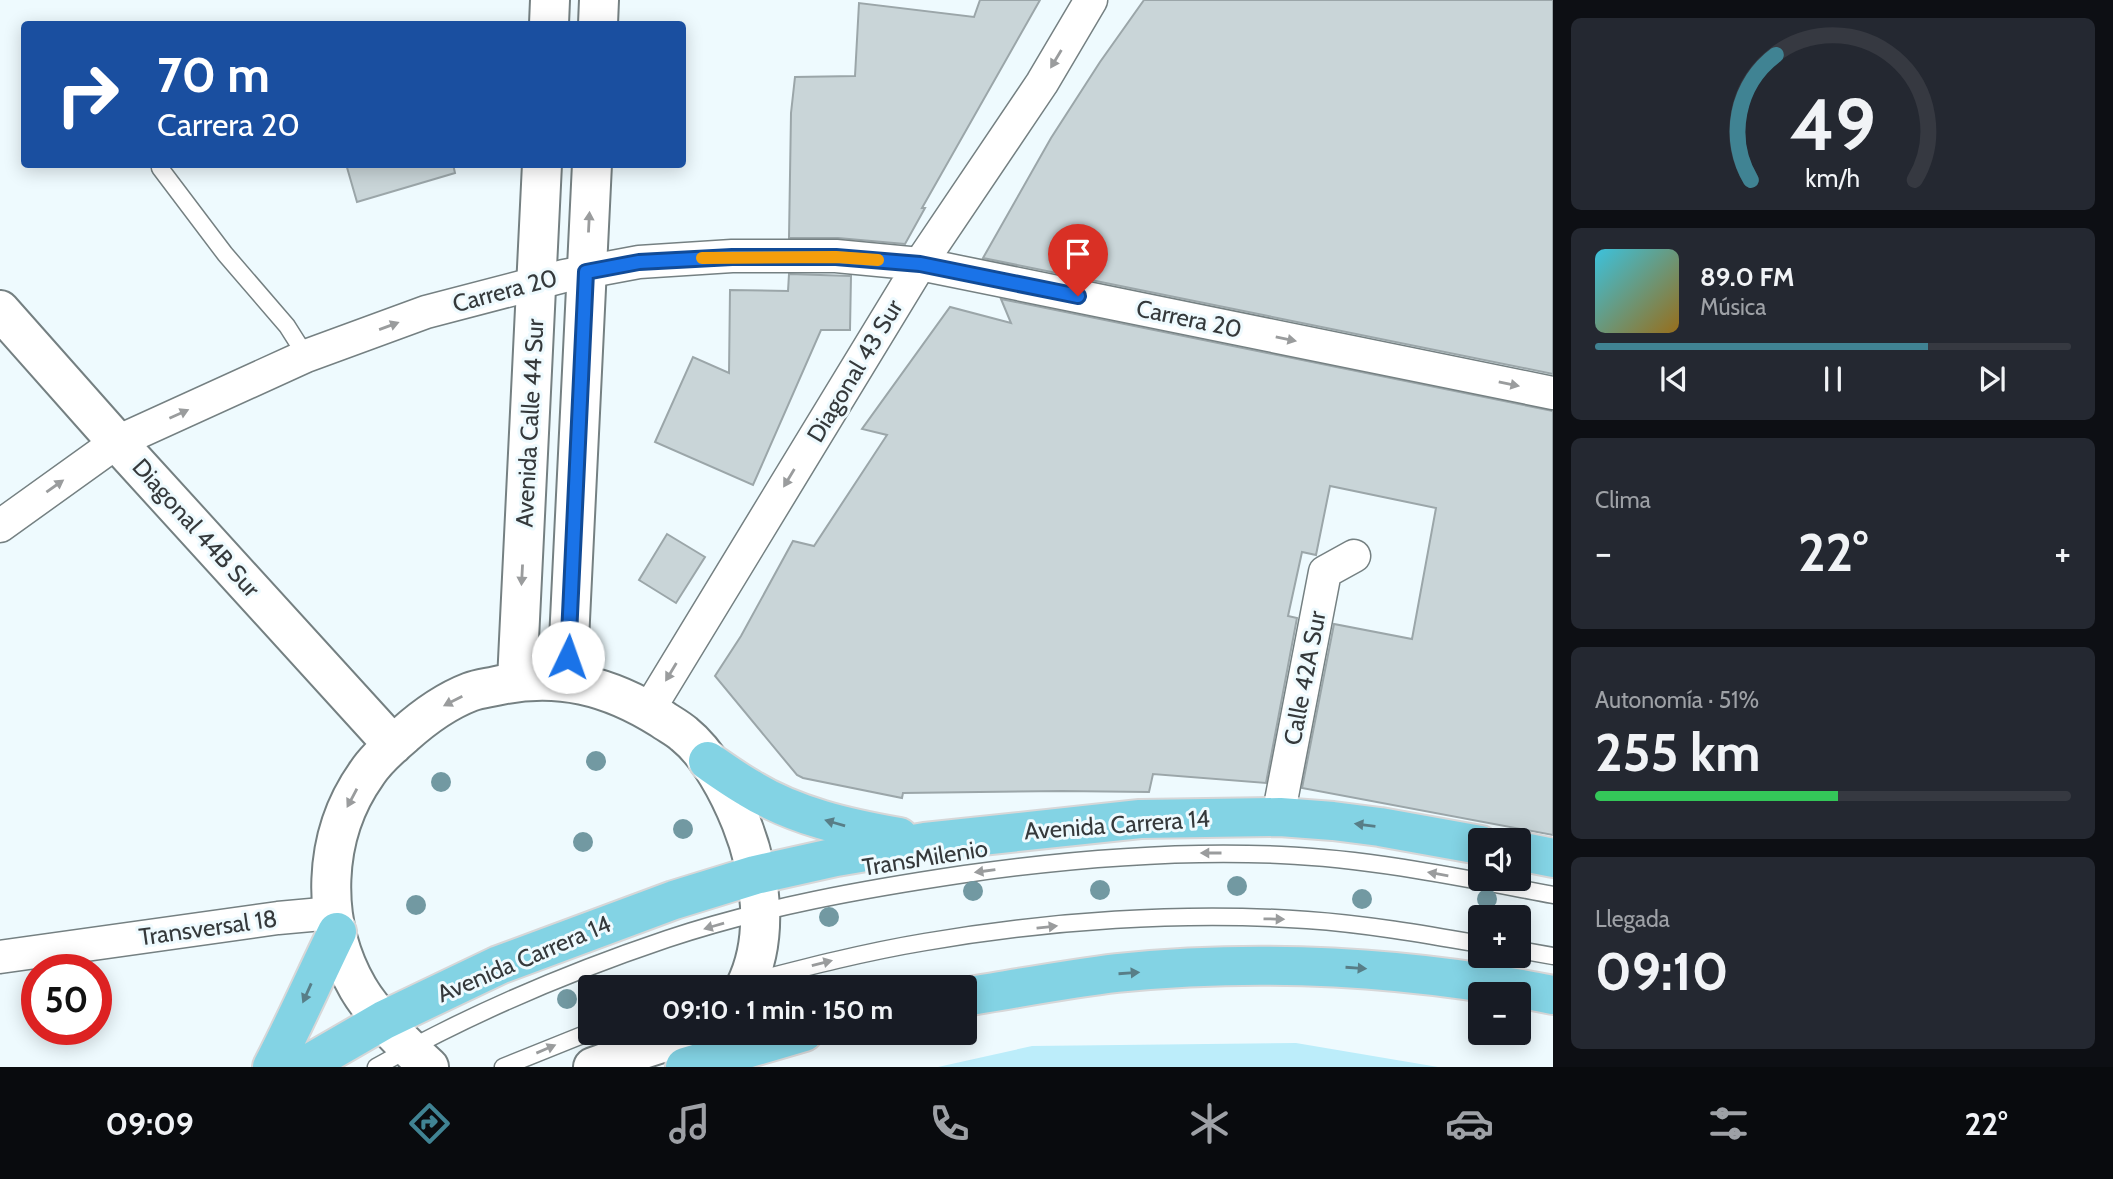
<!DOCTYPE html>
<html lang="es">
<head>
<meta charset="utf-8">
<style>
	body { margin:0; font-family:Cabin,sans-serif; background:#242831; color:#f1f3f6; height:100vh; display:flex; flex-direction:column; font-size:26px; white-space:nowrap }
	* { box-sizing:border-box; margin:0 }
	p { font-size:23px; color:#9ea1a6 }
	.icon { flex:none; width:38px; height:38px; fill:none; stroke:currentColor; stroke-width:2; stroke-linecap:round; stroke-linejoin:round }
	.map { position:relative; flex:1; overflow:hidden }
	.panel { display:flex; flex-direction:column; gap:18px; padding:18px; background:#0d0f14; width:560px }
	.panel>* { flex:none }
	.hud { position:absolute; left:21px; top:21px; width:665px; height:147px; border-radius:7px; box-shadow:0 4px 18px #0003; background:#1a4fa0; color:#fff; overflow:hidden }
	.tools { position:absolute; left:1468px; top:828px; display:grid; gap:14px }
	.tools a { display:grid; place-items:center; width:63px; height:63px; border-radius:7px; background:#171b24; box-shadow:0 4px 18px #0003; font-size:35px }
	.speed { position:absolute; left:21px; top:954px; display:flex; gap:14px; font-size:35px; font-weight:700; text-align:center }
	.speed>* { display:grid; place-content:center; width:91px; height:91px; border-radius:50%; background:#171b24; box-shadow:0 4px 18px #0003; line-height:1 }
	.speed .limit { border:10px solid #d22; background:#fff; color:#111 }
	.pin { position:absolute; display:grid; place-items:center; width:60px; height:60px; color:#fff; margin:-72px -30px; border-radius:50% 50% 50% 0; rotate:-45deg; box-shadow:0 0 7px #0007 }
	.pin .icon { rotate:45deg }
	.me { position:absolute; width:77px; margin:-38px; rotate:3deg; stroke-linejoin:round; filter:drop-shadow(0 0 5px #0008) }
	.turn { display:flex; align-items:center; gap:24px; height:147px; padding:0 21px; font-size:32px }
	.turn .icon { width:91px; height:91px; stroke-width:2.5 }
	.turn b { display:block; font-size:49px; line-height:60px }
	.big { font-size:52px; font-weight:700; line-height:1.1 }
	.panel .card { flex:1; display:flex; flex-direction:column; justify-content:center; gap:10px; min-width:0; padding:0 24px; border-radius:10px; background:#242831 }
	.panel .dial { align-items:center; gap:0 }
	.dial svg { height:182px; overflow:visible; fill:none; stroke:#363941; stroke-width:7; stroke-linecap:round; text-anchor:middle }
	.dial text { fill:#f1f3f6; stroke:none }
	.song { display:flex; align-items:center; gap:21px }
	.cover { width:84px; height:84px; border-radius:10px; background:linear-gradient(135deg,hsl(190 70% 55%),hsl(40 70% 35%)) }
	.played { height:7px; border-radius:4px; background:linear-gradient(90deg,#408393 70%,#363941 70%) }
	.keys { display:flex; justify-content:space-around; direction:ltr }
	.heat { display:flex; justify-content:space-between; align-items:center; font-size:38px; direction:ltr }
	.charge { height:10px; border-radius:5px; background:linear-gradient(90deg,#34c759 51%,#363941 0) }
	.trip { position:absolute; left:578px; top:975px; width:399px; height:70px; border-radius:7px; background:#171b24; box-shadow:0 4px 18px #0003; font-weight:700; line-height:70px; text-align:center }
	.menu { display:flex; height:112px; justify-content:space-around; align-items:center; background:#090b0e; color:#9ea1a6 }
	.menu .icon { width:49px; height:49px }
	.menu .on { color:#408393 }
	.menu b { font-size:32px; color:#f1f3f6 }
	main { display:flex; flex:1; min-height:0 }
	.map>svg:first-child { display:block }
</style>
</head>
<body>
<main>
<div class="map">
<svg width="1553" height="1067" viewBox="0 0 1553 1067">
	<rect width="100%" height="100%" fill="#eefafe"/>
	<path fill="#bcedfa" d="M 1296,1043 L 1438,1067 L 938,1067 L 1032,1046 Z"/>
	<path fill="#c9d5d8" stroke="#9ba6a9" stroke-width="2" d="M 980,0 L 1040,0 L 922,208 L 925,208 L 905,244 L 838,238 L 789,238 L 791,113 L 795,77 L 855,76 L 859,3 L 974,17 Z
		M 1144,0 L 1553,0 L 1553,374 L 983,258 L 1051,138 L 1100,62 Z
		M 346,164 L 453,164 L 455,173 L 357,202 Z
		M 789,274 L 851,276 L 850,330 L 821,330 L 753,485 L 655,442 L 693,357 L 729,373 L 730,290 L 788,291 Z
		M 1001,299 L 1553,411 L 1553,835 L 1302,788 L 1334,624 L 1412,639 L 1436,508 L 1330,486 L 1316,555 L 1302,552 L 1288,616 L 1297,618 L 1266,783 L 1153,774 L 1149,792 L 1062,791 L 903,793 L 902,798 L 803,778 L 797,775 L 715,676 L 741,636 L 793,541 L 814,546 L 887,435 L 862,429 L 950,307 L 1011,323 Z
		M 667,534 L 705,557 L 676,603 L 639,580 Z"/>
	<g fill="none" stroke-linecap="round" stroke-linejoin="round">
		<defs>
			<path id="lane" d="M 160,168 L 225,254 L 287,326 L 306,356
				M 1519,950 L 1553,956
				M 749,982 C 807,967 865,952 925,942 C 1047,921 1183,911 1307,920 C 1365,924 1423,934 1480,944
				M 376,1067 C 466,1016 569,972 667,939 C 763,907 864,889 965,874 C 1070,859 1175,850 1281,855 C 1373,859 1463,878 1553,895
				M 503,1067 L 590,1032"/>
			<path id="street" d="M 0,526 L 117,442 L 306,356 L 426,312 L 564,276 L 639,262 L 732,256 L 836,256 L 920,264 L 1553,393
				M 648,711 L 920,264 L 1042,83 L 1091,0
				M 1280,817 L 1281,801 L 1325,572 L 1354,556
				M 0,957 L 278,918 L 333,913"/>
			<path id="secondary" d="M 549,24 L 550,0
				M 598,24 L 599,0
				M 0,310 L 117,442 L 393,745
				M 517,681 L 542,164
				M 567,682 L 592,164
				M 429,1067 C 407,1047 373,1014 358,988 C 320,922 322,836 367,773 C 376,759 391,746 404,735 C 424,717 444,702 470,692 C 478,689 487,688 496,686 C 557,672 610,686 662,719 C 669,724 677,728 684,734 C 709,754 729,792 741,822 C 761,872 770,937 745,987
				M 593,1067 L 640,1050 L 696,1032"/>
			<path id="primary" d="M 708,761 C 721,770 735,780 749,788 C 794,816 848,828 899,837
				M 1519,851 L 1553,858
				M 964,997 C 1015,989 1066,979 1117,973 C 1265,958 1407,966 1553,995
				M 272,1067 C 295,1023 315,977 337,932
				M 303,1067 L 384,1020 L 499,965 L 674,900 L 755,875 L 836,857 L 925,842 L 1140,819 L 1280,817 L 1333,821 L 1380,827 L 1480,845
				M 685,1067 L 804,1032"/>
		</defs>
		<use href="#lane" stroke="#758082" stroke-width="19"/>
		<use href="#street" stroke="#758082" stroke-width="35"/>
		<use href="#secondary" stroke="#758082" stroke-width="42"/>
		<use href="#primary" stroke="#d7d7d8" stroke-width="42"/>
		<use href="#lane" stroke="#fff" stroke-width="16"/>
		<use href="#street" stroke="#fff" stroke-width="32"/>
		<use href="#secondary" stroke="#fff" stroke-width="38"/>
		<use href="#primary" stroke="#83d3e4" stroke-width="38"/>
	</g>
	<g fill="#7299a2">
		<circle cx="596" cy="761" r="10"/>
		<circle cx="441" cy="782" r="10"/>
		<circle cx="683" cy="829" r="10"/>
		<circle cx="583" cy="842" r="10"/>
		<circle cx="1237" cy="886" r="10"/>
		<circle cx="1100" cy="890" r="10"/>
		<circle cx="973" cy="891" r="10"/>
		<circle cx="1362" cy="899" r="10"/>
		<circle cx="1487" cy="899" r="10"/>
		<circle cx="416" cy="905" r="10"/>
		<circle cx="829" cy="917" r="10"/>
		<circle cx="567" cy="999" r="10"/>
	</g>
	<defs><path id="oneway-solid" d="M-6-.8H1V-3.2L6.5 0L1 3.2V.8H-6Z" transform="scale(1.75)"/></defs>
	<g fill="#9a9c9d">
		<use href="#oneway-solid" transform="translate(1056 59) rotate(121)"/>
		<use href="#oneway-solid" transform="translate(589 222) rotate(-87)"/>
		<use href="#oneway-solid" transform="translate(389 326) rotate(-20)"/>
		<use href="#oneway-solid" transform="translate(1286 339) rotate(12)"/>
		<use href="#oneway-solid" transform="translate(1509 384) rotate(12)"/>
		<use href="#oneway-solid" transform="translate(179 414) rotate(-24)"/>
		<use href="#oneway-solid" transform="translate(789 478) rotate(121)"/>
		<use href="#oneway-solid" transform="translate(55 486) rotate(-35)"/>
		<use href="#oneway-solid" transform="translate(522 575) rotate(93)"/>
		<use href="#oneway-solid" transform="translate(671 672) rotate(121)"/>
		<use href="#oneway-solid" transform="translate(453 701) rotate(153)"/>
		<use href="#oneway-solid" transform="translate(352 798) rotate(118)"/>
		<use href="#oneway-solid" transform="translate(1211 853) rotate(-180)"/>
		<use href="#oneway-solid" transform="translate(985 871) rotate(172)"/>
		<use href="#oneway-solid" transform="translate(1438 874) rotate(-170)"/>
		<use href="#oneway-solid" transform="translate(1274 919) rotate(1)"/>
		<use href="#oneway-solid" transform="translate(714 926) rotate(164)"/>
		<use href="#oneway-solid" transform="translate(1047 927) rotate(-6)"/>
		<use href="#oneway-solid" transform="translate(822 963) rotate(-14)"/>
		<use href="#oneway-solid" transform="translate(546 1049) rotate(-23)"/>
	</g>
	<g fill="#587e87">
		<use href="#oneway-solid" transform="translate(835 823) rotate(-164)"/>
		<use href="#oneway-solid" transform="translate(1365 825) rotate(-173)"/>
		<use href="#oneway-solid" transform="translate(1356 968) rotate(4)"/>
		<use href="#oneway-solid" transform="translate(1129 973) rotate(-4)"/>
		<use href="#oneway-solid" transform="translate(307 993) rotate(114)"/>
	</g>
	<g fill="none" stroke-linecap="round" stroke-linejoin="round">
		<defs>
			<path id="route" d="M 568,657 L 586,272 L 639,262 L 732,257 L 836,257 L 920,264 L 1078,296"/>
		</defs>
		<use href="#route" stroke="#114b97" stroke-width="18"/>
		<use href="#route" stroke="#1a73e8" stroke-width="12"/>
		<path stroke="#f59e0b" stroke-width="12" d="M 702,258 L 836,257 L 878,260"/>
	</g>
	<g text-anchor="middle" stroke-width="6" stroke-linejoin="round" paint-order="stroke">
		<g font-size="24" fill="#35393b" stroke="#eefafe">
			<text transform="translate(505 291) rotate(-15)" y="8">Carrera 20</text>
			<text transform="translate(1189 319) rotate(12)" y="8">Carrera 20</text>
			<text transform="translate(855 371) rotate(-59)" y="8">Diagonal 43 Sur</text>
			<text transform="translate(530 423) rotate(-87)" y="8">Avenida Calle 44 Sur</text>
			<text transform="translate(196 528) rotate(48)" y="8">Diagonal 44B Sur</text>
			<text transform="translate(1305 678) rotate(-79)" y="8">Calle 42A Sur</text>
			<text transform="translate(1117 825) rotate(-4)" y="8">Avenida Carrera 14</text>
			<text transform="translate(925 858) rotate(-9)" y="8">TransMilenio</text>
			<text transform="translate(208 928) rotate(-8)" y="8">Transversal 18</text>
			<text transform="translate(524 959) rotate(-23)" y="8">Avenida Carrera 14</text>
		</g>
	</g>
</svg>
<div class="tools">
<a><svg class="icon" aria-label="sound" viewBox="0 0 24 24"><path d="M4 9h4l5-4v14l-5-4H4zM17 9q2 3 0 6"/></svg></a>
<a>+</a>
<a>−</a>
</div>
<div class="speed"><div class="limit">50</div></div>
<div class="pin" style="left:1078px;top:296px;background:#d93025"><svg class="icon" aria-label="arrive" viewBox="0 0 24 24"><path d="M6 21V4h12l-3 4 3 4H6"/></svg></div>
<svg class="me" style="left:568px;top:657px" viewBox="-20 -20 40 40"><circle r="19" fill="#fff"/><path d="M0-13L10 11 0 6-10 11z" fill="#1a73e8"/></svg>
<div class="trip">09:10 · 1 min · 150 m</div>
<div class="hud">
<div class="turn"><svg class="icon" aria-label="right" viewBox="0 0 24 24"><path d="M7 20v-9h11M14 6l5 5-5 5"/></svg><div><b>70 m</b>Carrera 20</div></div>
</div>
</div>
<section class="panel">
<div class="card dial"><svg viewBox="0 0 100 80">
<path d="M14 69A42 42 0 1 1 86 69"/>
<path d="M14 69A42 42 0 0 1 25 14" stroke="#408393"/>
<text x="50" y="56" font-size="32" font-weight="700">49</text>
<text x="50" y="72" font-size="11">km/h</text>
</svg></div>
<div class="card">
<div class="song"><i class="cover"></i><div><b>89.0 FM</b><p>Música</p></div></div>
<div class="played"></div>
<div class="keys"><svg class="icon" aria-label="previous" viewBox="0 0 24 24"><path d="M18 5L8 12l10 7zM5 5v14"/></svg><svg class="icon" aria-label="pause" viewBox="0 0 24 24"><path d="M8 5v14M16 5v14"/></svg><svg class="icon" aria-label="next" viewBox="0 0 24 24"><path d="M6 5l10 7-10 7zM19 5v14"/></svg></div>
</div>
<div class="card"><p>Clima</p>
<div class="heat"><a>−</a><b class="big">22°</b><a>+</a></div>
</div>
<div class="card"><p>Autonomía · 51%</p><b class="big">255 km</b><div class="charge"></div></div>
<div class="card"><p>Llegada</p><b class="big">09:10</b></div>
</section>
</main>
<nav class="menu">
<b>09:09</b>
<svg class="icon on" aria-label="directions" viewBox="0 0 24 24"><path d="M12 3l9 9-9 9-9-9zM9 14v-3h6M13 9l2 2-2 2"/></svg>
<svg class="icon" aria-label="music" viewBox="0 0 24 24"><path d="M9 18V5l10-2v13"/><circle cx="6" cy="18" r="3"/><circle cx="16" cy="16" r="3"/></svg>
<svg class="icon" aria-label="phone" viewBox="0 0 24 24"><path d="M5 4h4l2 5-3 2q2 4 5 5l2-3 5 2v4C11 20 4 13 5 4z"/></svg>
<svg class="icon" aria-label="climate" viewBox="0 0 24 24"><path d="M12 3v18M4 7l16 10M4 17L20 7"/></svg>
<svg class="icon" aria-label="car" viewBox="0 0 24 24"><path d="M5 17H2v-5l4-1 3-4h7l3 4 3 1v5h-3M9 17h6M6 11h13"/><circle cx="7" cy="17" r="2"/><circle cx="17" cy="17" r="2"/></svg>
<svg class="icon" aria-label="filters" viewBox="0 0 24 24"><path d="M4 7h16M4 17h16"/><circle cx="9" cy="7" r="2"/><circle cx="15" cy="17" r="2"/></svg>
<b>22°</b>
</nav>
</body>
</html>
